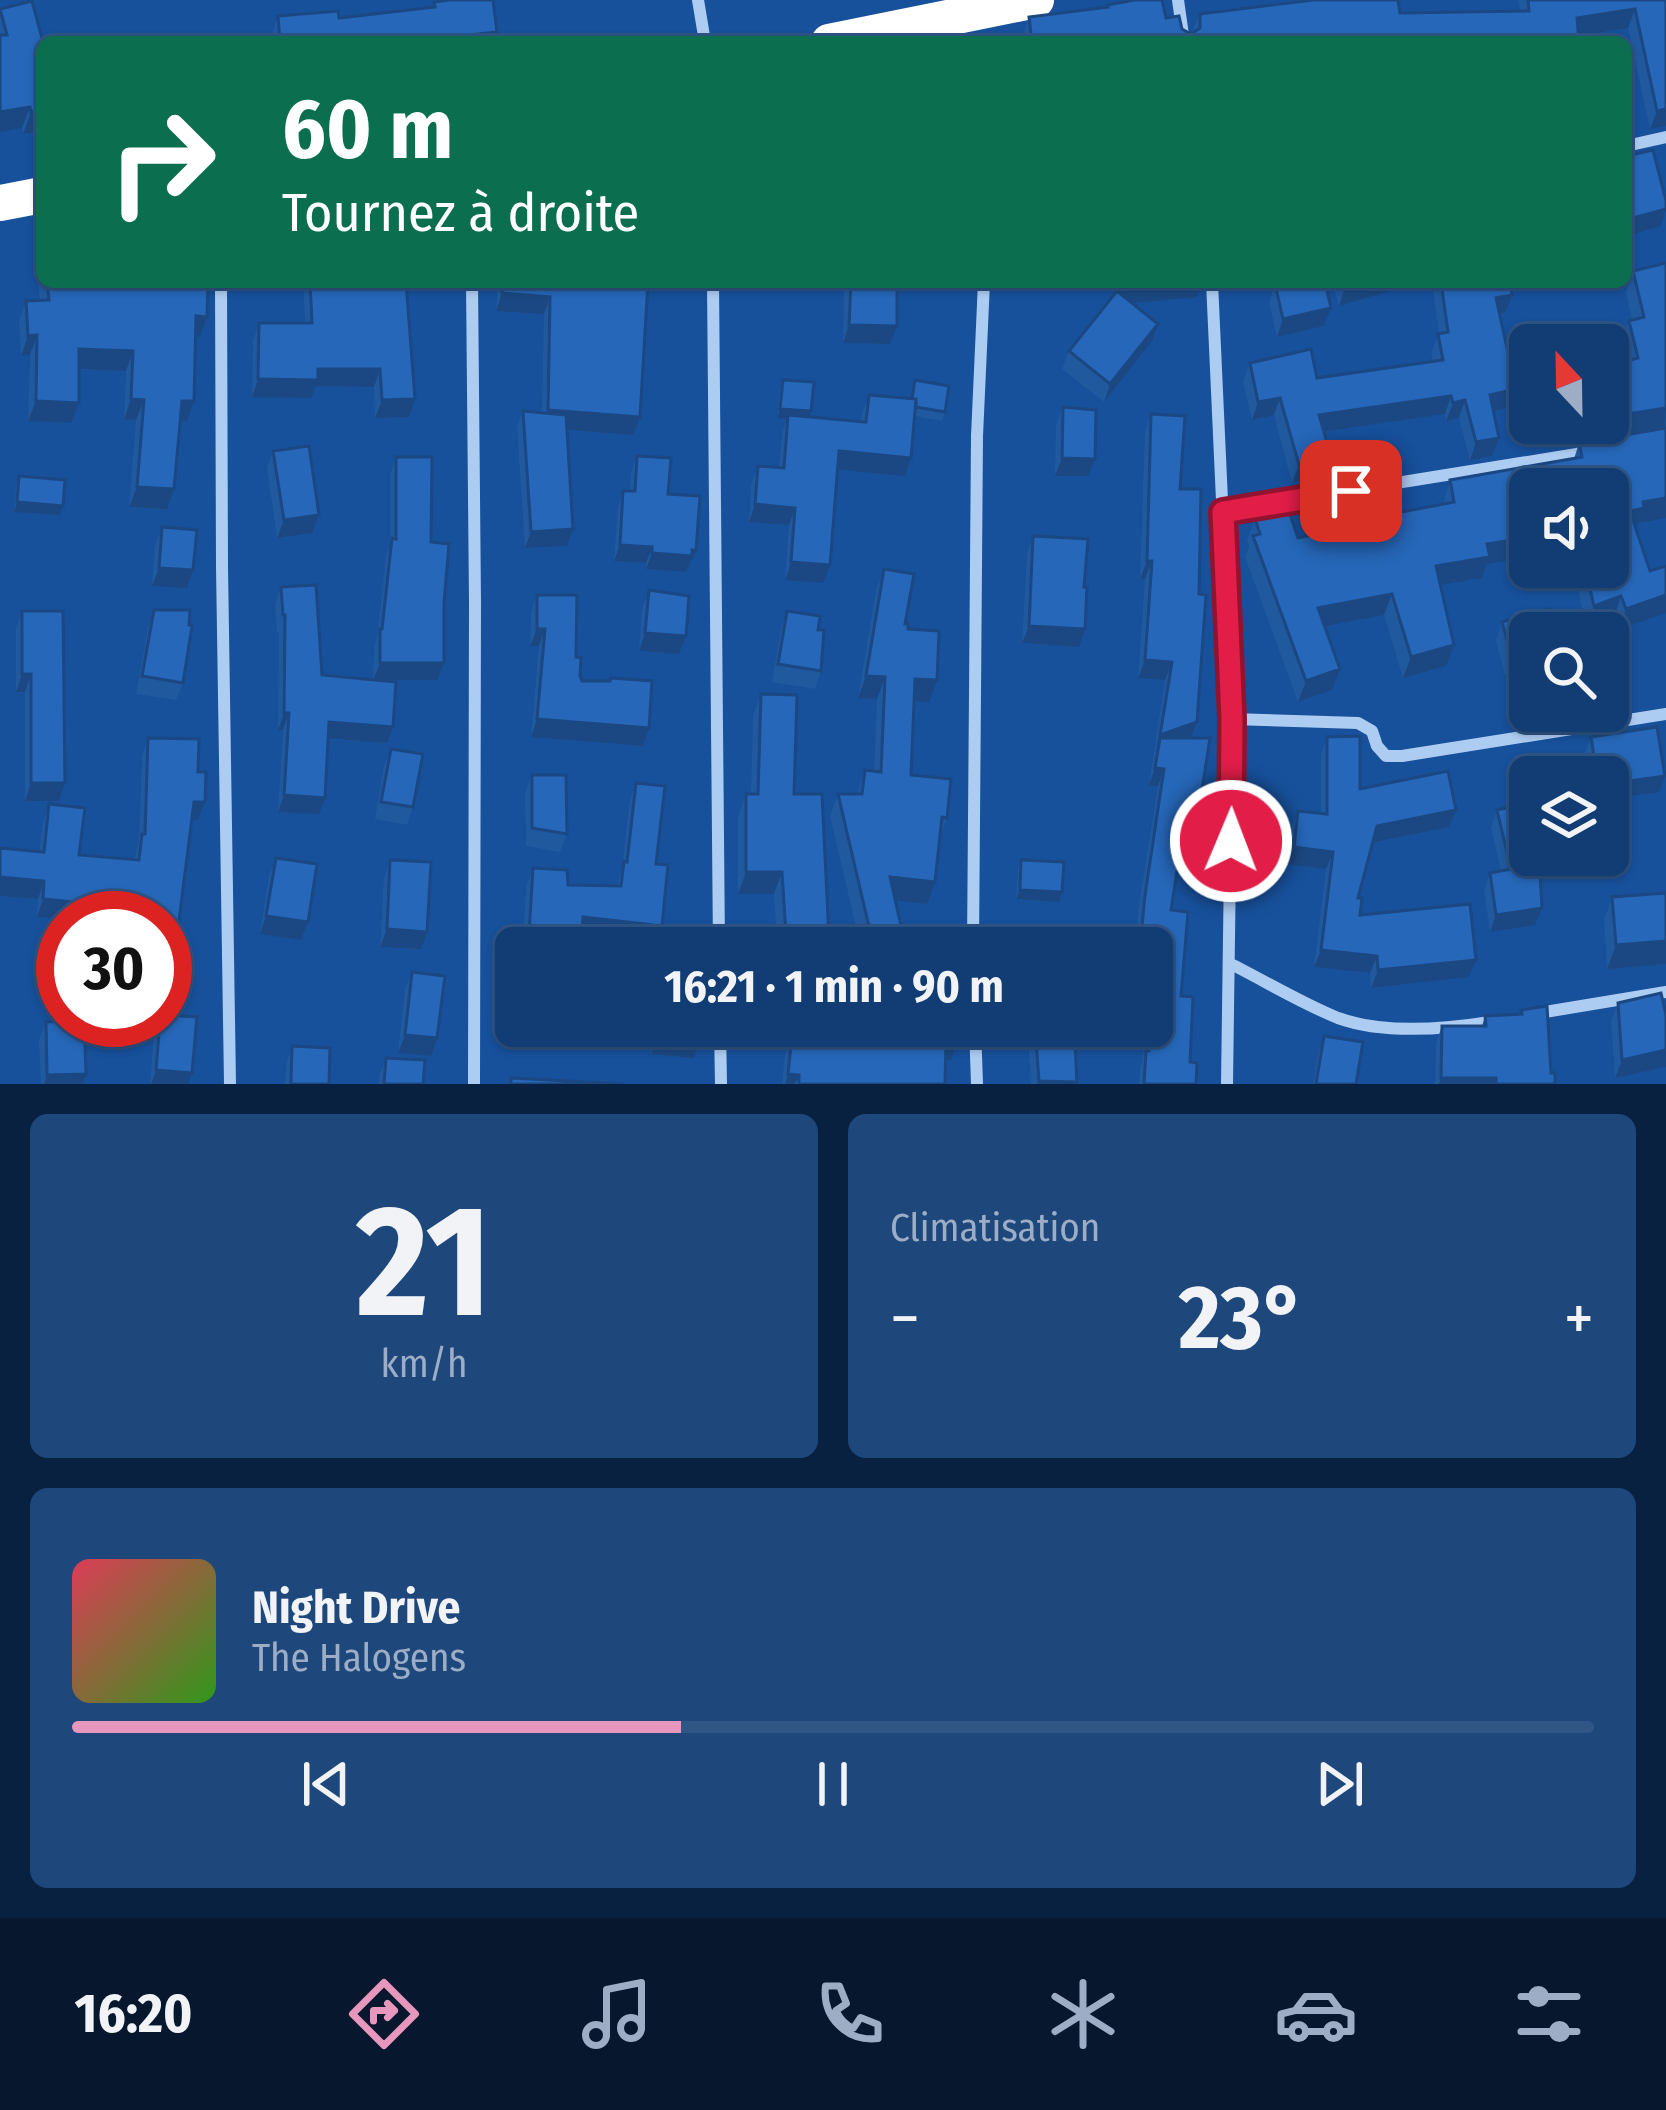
<!DOCTYPE html>
<html lang="fr">
<head>
<meta charset="utf-8">
<style>
	body { margin:0; font-family:"Fira Sans Condensed",sans-serif; background:#1e477c; color:#f1f3f6; height:100vh; display:flex; flex-direction:column; font-size:45px; white-space:nowrap }
	* { box-sizing:border-box; margin:0 }
	p { font-size:39px; color:#9cadc5 }
	.icon { flex:none; width:66px; height:66px; fill:none; stroke:currentColor; stroke-width:2; stroke-linecap:round; stroke-linejoin:round }
	.map { position:relative; height:1084px; overflow:hidden }
	.side { display:flex; flex-direction:column; gap:30px; padding:30px; background:#092140; flex:1 }
	.side>* { flex:none }
	.top-card { position:absolute; left:36px; top:36px; width:1596px; height:252px; border-radius:18px; box-shadow:0 3px 9px #0004,0 0 0 3px #305686; background:#0b6e4f; color:#fff; overflow:hidden }
	.needle { width:78px; rotate:338deg }
	.controls { position:absolute; left:1509px; top:324px; display:grid; gap:24px }
	.controls a { display:grid; place-items:center; width:120px; height:120px; border-radius:18px; background:#113c74; box-shadow:0 3px 9px #0004,0 0 0 3px #305686; font-size:60px }
	.speed { position:absolute; left:36px; top:891px; display:flex; gap:24px; font-size:60px; font-weight:700; text-align:center }
	.speed>* { display:grid; place-content:center; width:156px; height:156px; border-radius:50%; background:#113c74; box-shadow:0 3px 9px #0004,0 0 0 3px #305686; line-height:1 }
	.speed .limit { border:18px solid #d22; background:#fff; color:#111 }
	.pin { position:absolute; display:grid; place-items:center; width:102px; height:102px; color:#fff; margin:-51px; border-radius:24px; box-shadow:0 6px 18px #0006 }
	.me { position:absolute; width:132px; margin:-66px; rotate:1deg; stroke-linejoin:round; filter:drop-shadow(0 0 9px #0008) }
	.turn { display:flex; align-items:center; gap:42px; height:252px; padding:0 48px; font-size:54px }
	.turn .icon { width:156px; height:156px; stroke-width:2.5 }
	.turn b { display:block; font-size:84px; line-height:102px }
	.big { font-size:90px; font-weight:700; line-height:1.1 }
	.side .tile { flex:1; display:flex; flex-direction:column; justify-content:center; gap:18px; min-width:0; padding:0 42px; border-radius:18px; background:#1e477c }
	.side .dial { align-items:center; gap:0 }
	.dial b { font-size:156px; line-height:1 }
	.song { display:flex; align-items:center; gap:36px }
	.cover { width:144px; height:144px; border-radius:18px; background:linear-gradient(135deg,hsl(350 70% 55%),hsl(110 70% 35%)) }
	.played { height:12px; border-radius:6px; background:linear-gradient(90deg,#e797bd 40%,#305686 40%) }
	.keys { display:flex; justify-content:space-around; direction:ltr }
	.heat { display:flex; justify-content:space-between; align-items:center; font-size:66px; direction:ltr }
	.side .tiles { flex:1; display:grid; gap:30px; grid-template-columns:1fr 1fr }
	.tile:last-child { grid-column:span 2 }
	.trip { position:absolute; left:495px; top:927px; width:678px; height:120px; border-radius:18px; background:#113c74; box-shadow:0 3px 9px #0004,0 0 0 3px #305686; font-weight:700; line-height:120px; text-align:center }
	.menu { display:flex; height:192px; justify-content:space-around; align-items:center; background:#07182e; color:#9cadc5 }
	.menu .icon { width:84px; height:84px }
	.menu .on { color:#e797bd }
	.menu b { font-size:54px; color:#f1f3f6 }
	.map>svg:first-child { display:block }
</style>
</head>
<body>
<div class="map">
<svg width="1666" height="1084" viewBox="0 0 1666 1084">
	<rect width="100%" height="100%" fill="#17509b"/>
	<g fill="none" stroke-linecap="round" stroke-linejoin="round">
		<path stroke="#adccf2" stroke-width="12" d="M 698,0 L 705,42
			M 1178,0 L 1184,42
			M 1626,146 L 1666,137
			M 221,282 L 222,567 L 230,1084
			M 472,282 L 475,602 L 474,1084
			M 713,282 L 719,948
			M 1212,282 L 1232,719 L 1227,1084
			M 1223,511 L 1589,452
			M 1232,719 L 1358,723 L 1372,731 L 1377,746 L 1386,756 L 1402,756 L 1666,714
			M 973,948 L 977,436 L 984,282
			M 1229,963 C 1265,981 1301,1003 1338,1018 C 1385,1035 1448,1029 1496,1021
			M 1533,1014 L 1666,992
			M 720,1026 L 721,1084
			M 975,1026 L 977,1084"/>
		<path stroke="#fff" stroke-width="36" d="M 829,42 L 1036,0
			M 0,203 L 42,195"/>
	</g>
	<path fill="#21599f" d="M 1518,0 L 1666,0 L 1666,126 L 1650,129 L 1628,28 L 1578,36 L 1579,42 L 1023,42 L 1022,36 L 1029,17 L 1166,18 L 1191,34 L 1200,14 L 1520,11 Z
		M 434,2 L 493,42 L 272,42 L 272,34 L 278,16 L 339,18 L 432,8 Z
		M 0,10 L 43,42 L 42,131 L 23,134 L 22,128 L 0,132 Z
		M 41,224 L 42,282 L 208,282 L 207,317 L 200,337 L 196,337 L 194,401 L 187,421 L 181,421 L 174,489 L 167,509 L 129,507 L 136,420 L 124,419 L 126,371 L 79,370 L 79,403 L 71,423 L 28,421 L 30,355 L 21,356 L 19,321 L 26,301 L 40,300 L 34,244 Z
		M 1666,263 L 1666,428 L 1567,444 L 1562,423 L 1608,423 L 1626,361 L 1622,342 L 1629,321 L 1632,320 L 1626,292 L 1633,271 Z
		M 303,282 L 406,282 L 415,399 L 409,417 L 375,418 L 374,387 L 316,386 L 311,398 L 252,397 L 253,341 L 259,323 L 305,323 Z
		M 498,282 L 648,282 L 640,417 L 633,435 L 567,430 L 573,529 L 567,546 L 525,548 L 517,427 L 523,411 L 542,413 L 544,314 L 496,311 Z
		M 848,282 L 897,282 L 897,326 L 890,344 L 843,343 L 844,291 Z
		M 1332,282 L 1405,282 L 1404,287 L 1339,306 Z
		M 1432,282 L 1510,282 L 1505,313 L 1499,314 L 1516,389 L 1510,407 L 1493,410 L 1492,456 L 1470,460 L 1459,418 L 1446,421 L 1445,414 L 1324,431 L 1331,456 L 1324,474 L 1292,483 L 1274,415 L 1252,420 L 1243,381 L 1250,363 L 1317,378 L 1433,361 L 1431,352 L 1439,334 Z
		M 1275,284 L 1324,326 L 1277,337 L 1269,302 Z
		M 1120,286 L 1197,297 L 1132,303 L 1158,324 L 1152,341 L 1104,402 L 1062,369 L 1069,351 L 1118,292 Z
		M 783,380 L 809,417 L 861,422 L 862,413 L 869,395 L 910,399 L 915,380 L 945,412 L 942,421 L 915,416 L 911,458 L 905,476 L 837,469 L 823,583 L 785,580 L 789,525 L 749,522 L 751,484 L 758,466 L 779,468 L 782,433 L 787,419 L 777,418 L 780,389 Z
		M 1063,407 L 1088,476 L 1055,476 L 1056,425 Z
		M 1151,414 L 1180,489 L 1195,835 L 1189,852 L 1180,851 L 1171,910 L 1190,1062 L 1196,1084 L 1139,1084 L 1140,1068 L 1143,1059 L 1144,1026 L 1152,1026 L 1152,948 L 1082,948 L 1083,945 L 1136,947 L 1138,912 L 1158,786 L 1149,785 L 1165,680 L 1138,678 L 1145,579 L 1140,579 L 1145,431 Z
		M 1579,443 L 1638,523 L 1636,529 L 1650,571 L 1666,566 L 1666,613 L 1618,630 L 1614,618 L 1587,627 L 1572,567 L 1608,567 L 1608,489 L 1487,564 L 1482,578 L 1441,585 L 1454,645 L 1446,666 L 1403,678 L 1384,615 L 1324,626 L 1332,690 L 1298,702 L 1245,557 L 1249,546 L 1247,540 L 1255,519 L 1298,538 L 1358,524 L 1360,520 L 1443,504 L 1450,480 L 1574,459 Z
		M 273,451 L 319,515 L 312,533 L 277,538 L 267,468 Z
		M 637,456 L 668,494 L 696,551 L 686,572 L 646,569 L 646,563 L 614,561 L 618,507 L 623,491 L 630,491 L 631,472 Z
		M 396,457 L 431,542 L 437,680 L 381,680 L 387,743 L 328,739 L 319,814 L 278,812 L 283,730 L 278,730 L 279,632 L 277,632 L 275,604 L 281,587 L 322,675 L 373,680 L 374,646 L 377,638 L 386,556 L 390,545 L 390,475 Z
		M 19,476 L 60,515 L 14,512 L 16,486 Z
		M 162,527 L 187,588 L 152,586 L 155,545 Z
		M 1033,536 L 1084,587 L 1079,647 L 1022,643 L 1027,554 Z
		M 884,569 L 908,629 L 929,702 L 914,701 L 911,775 L 947,818 L 939,839 L 927,904 L 895,900 L 906,948 L 861,948 L 830,816 L 838,794 L 857,794 L 865,770 L 874,771 L 877,699 L 858,698 L 876,591 Z
		M 649,590 L 686,636 L 679,654 L 639,651 L 642,608 Z
		M 537,595 L 576,657 L 582,681 L 649,728 L 643,746 L 531,737 L 539,646 L 530,646 L 531,612 Z
		M 154,610 L 183,683 L 176,700 L 136,694 L 148,628 Z
		M 22,611 L 65,783 L 59,801 L 25,801 L 25,692 L 16,692 L 16,629 Z
		M 787,611 L 818,630 L 821,671 L 815,689 L 772,682 L 781,628 Z
		M 1502,622 L 1530,633 L 1530,702 L 1528,703 L 1522,679 L 1514,681 L 1512,673 L 1505,676 L 1496,640 Z
		M 761,694 L 794,794 L 829,938 L 826,948 L 777,948 L 774,894 L 738,894 L 738,816 L 746,794 L 751,794 L 753,716 Z
		M 1327,737 L 1360,789 L 1456,810 L 1449,827 L 1373,843 L 1358,898 L 1360,915 L 1476,960 L 1469,977 L 1371,988 L 1370,973 L 1314,967 L 1326,869 L 1287,864 L 1292,828 L 1298,811 L 1321,814 L 1321,754 Z
		M 1591,737 L 1659,792 L 1608,777 L 1535,777 L 1541,758 L 1586,757 L 1585,753 Z
		M 148,738 L 198,772 L 205,802 L 198,820 L 192,820 L 172,976 L 165,993 L 165,918 L 37,917 L 38,899 L 0,896 L 0,848 L 39,852 L 43,822 L 49,804 L 79,855 L 134,860 L 139,841 L 142,756 Z
		M 391,749 L 413,807 L 407,825 L 375,819 L 384,766 Z
		M 532,775 L 567,834 L 560,852 L 526,846 L 525,793 Z
		M 636,783 L 656,864 L 662,926 L 655,943 L 582,936 L 581,948 L 523,948 L 526,886 L 533,868 L 568,885 L 617,886 L 622,867 L 630,800 Z
		M 1497,810 L 1543,864 L 1539,864 L 1542,908 L 1535,925 L 1490,932 L 1484,890 L 1490,873 L 1501,871 L 1491,828 Z
		M 276,858 L 308,922 L 301,940 L 260,934 L 269,876 Z
		M 390,860 L 421,949 L 380,947 L 384,878 Z
		M 1021,860 L 1059,902 L 1016,899 L 1018,869 Z
		M 1666,893 L 1666,964 L 1607,969 L 1604,920 L 1612,897 Z
		M 412,972 L 431,1056 L 398,1053 L 405,989 Z
		M 1618,1003 L 1666,1015 L 1666,1067 L 1615,1078 L 1611,1021 Z
		M 1521,1010 L 1551,1073 L 1555,1084 L 1435,1084 L 1436,1043 L 1442,1026 L 1482,1026 L 1485,1016 L 1520,1014 Z
		M 158,1020 L 165,1020 L 188,1084 L 150,1084 L 154,1032 Z
		M 46,1022 L 86,1074 L 83,1084 L 41,1084 L 39,1040 Z
		M 533,1026 L 575,1026 L 568,1048 L 531,1045 Z
		M 651,1026 L 700,1026 L 700,1040 L 694,1058 L 651,1054 Z
		M 788,1026 L 824,1026 L 823,1044 L 887,1045 L 888,1026 L 958,1026 L 957,1043 L 951,1060 L 945,1060 L 945,1084 L 782,1084 Z
		M 1027,1026 L 1074,1026 L 1077,1084 L 1031,1084 Z
		M 1324,1036 L 1356,1084 L 1313,1084 L 1318,1054 Z
		M 292,1046 L 329,1084 L 285,1084 L 286,1064 Z
		M 386,1058 L 423,1084 L 379,1084 L 379,1076 Z"/>
	<path fill="#1b4882" d="M 1635,9 L 1628,28 L 1570,37 L 1577,18 Z
		M 497,32 L 493,42 L 403,42 Z
		M 1513,38 L 1511,42 L 1447,42 L 1447,39 Z
		M 30,107 L 22,128 L 0,132 L 0,112 Z
		M 1666,109 L 1666,126 L 1650,129 L 1657,111 Z
		M 42,110 L 42,131 L 23,134 L 31,112 Z
		M 1666,209 L 1661,226 L 1626,236 L 1626,220 Z
		M 1055,282 L 1095,282 L 1054,285 Z
		M 1163,282 L 1203,282 L 1197,297 L 1113,305 L 1120,286 Z
		M 1366,282 L 1405,282 L 1404,287 L 1339,306 L 1345,288 Z
		M 502,293 L 550,297 L 544,314 L 496,311 Z
		M 1512,295 L 1505,313 L 1489,315 L 1496,298 Z
		M 1331,308 L 1324,326 L 1277,337 L 1283,319 Z
		M 196,316 L 207,317 L 200,337 L 189,336 Z
		M 1158,324 L 1152,341 L 1104,402 L 1110,384 Z
		M 849,325 L 897,326 L 890,344 L 843,343 Z
		M 37,335 L 30,355 L 21,356 L 28,336 Z
		M 79,349 L 133,351 L 126,371 L 72,369 Z
		M 318,369 L 380,369 L 374,387 L 316,386 L 311,398 L 252,397 L 258,379 Z
		M 1516,389 L 1510,407 L 1484,413 L 1490,395 Z
		M 1451,396 L 1445,414 L 1313,433 L 1319,415 Z
		M 1280,398 L 1274,415 L 1252,420 L 1258,402 Z
		M 131,399 L 144,400 L 136,420 L 124,419 Z
		M 415,399 L 409,417 L 375,418 L 382,400 Z
		M 1465,400 L 1459,418 L 1446,421 L 1453,403 Z
		M 36,401 L 79,403 L 71,423 L 28,421 Z
		M 182,401 L 194,401 L 187,421 L 175,421 Z
		M 1666,408 L 1665,428 L 1567,444 L 1574,423 L 1608,423 L 1608,417 Z
		M 780,409 L 811,411 L 808,421 L 777,418 Z
		M 548,410 L 640,417 L 633,435 L 542,428 Z
		M 1499,438 L 1492,456 L 1470,460 L 1476,442 Z
		M 839,451 L 911,458 L 905,476 L 832,469 Z
		M 1331,456 L 1324,474 L 1292,483 L 1299,465 Z
		M 1062,458 L 1095,459 L 1088,476 L 1055,476 Z
		M 137,487 L 174,489 L 167,509 L 129,507 Z
		M 1666,498 L 1666,518 L 1638,523 L 1636,529 L 1630,511 L 1643,502 Z
		M 17,502 L 63,506 L 60,515 L 14,512 Z
		M 755,504 L 795,508 L 789,525 L 749,522 Z
		M 319,515 L 312,533 L 277,538 L 284,520 Z
		M 573,529 L 567,546 L 525,548 L 531,532 Z
		M 1530,537 L 1530,557 L 1487,564 L 1482,578 L 1429,587 L 1436,566 L 1487,544 Z
		M 620,545 L 652,547 L 646,563 L 614,561 Z
		M 692,550 L 696,551 L 686,572 L 646,569 L 652,553 Z
		M 1147,561 L 1152,561 L 1145,579 L 1140,579 Z
		M 791,562 L 830,565 L 823,583 L 785,580 Z
		M 159,568 L 193,570 L 187,588 L 152,586 Z
		M 1392,594 L 1384,615 L 1310,629 L 1318,608 Z
		M 1666,595 L 1666,613 L 1618,630 L 1626,609 Z
		M 1621,596 L 1614,618 L 1587,627 L 1594,606 Z
		M 1029,626 L 1085,629 L 1079,647 L 1022,643 Z
		M 537,629 L 545,629 L 539,646 L 530,646 Z
		M 645,633 L 686,636 L 679,654 L 639,651 Z
		M 1454,645 L 1446,666 L 1403,678 L 1411,657 Z
		M 1519,656 L 1512,673 L 1505,676 L 1512,658 Z
		M 1145,660 L 1172,662 L 1165,680 L 1138,678 Z
		M 1529,661 L 1522,679 L 1514,681 L 1521,663 Z
		M 380,663 L 444,663 L 437,680 L 373,680 Z
		M 1340,669 L 1332,690 L 1298,702 L 1306,681 Z
		M 22,674 L 31,674 L 25,692 L 16,692 Z
		M 866,676 L 885,677 L 877,699 L 858,698 Z
		M 915,679 L 937,680 L 929,702 L 907,701 Z
		M 284,713 L 289,713 L 283,730 L 278,730 Z
		M 537,719 L 649,728 L 643,746 L 531,737 Z
		M 329,722 L 393,727 L 387,743 L 323,738 Z
		M 1197,722 L 1190,740 L 1160,738 L 1154,752 L 1160,735 Z
		M 1155,768 L 1164,769 L 1158,786 L 1149,785 Z
		M 1665,776 L 1659,792 L 1608,799 L 1608,784 Z
		M 31,783 L 65,783 L 59,801 L 25,801 Z
		M 284,795 L 325,798 L 319,814 L 278,812 Z
		M 194,802 L 205,802 L 198,820 L 188,820 Z
		M 1456,810 L 1449,827 L 1371,843 L 1377,826 Z
		M 1294,847 L 1333,852 L 1326,869 L 1287,864 Z
		M 746,872 L 782,872 L 774,894 L 738,894 Z
		M 0,877 L 44,881 L 38,899 L 0,896 Z
		M 890,877 L 935,882 L 927,904 L 882,899 Z
		M 1020,890 L 1062,892 L 1059,902 L 1016,899 Z
		M 43,899 L 75,902 L 69,918 L 37,917 Z
		M 1542,908 L 1535,925 L 1490,932 L 1496,915 Z
		M 266,916 L 308,922 L 301,940 L 260,934 Z
		M 583,917 L 662,926 L 655,943 L 577,935 Z
		M 387,929 L 427,932 L 421,949 L 380,947 Z
		M 529,934 L 545,935 L 540,948 L 524,948 Z
		M 786,934 L 829,938 L 826,948 L 780,948 Z
		M 1666,941 L 1666,964 L 1607,969 L 1616,945 Z
		M 1321,950 L 1377,956 L 1370,973 L 1314,967 Z
		M 1476,960 L 1469,977 L 1371,988 L 1378,970 Z
		M 165,975 L 172,976 L 165,993 Z
		M 538,1027 L 575,1030 L 568,1048 L 531,1045 Z
		M 405,1035 L 437,1038 L 431,1056 L 398,1053 Z
		M 658,1037 L 700,1040 L 694,1058 L 651,1054 Z
		M 946,1042 L 957,1043 L 951,1060 L 939,1060 Z
		M 1666,1050 L 1666,1067 L 1615,1078 L 1622,1060 Z
		M 156,1070 L 192,1073 L 188,1084 L 151,1084 Z
		M 86,1074 L 83,1084 L 44,1084 L 47,1075 Z
		M 788,1074 L 799,1075 L 795,1084 L 785,1084 Z
		M 1441,1078 L 1496,1078 L 1494,1084 L 1439,1084 Z
		M 1039,1081 L 1077,1082 L 1077,1084 L 1037,1084 Z"/>
	<path fill="#2667b9" stroke="#1b4882" stroke-width="3" d="M 449,0 L 493,0 L 497,32 L 403,42 L 280,42 L 278,16 L 338,11 L 339,18 L 435,7 L 434,2 Z
		M 1135,0 L 1162,0 L 1166,18 L 1179,16 L 1182,29 L 1191,34 L 1200,28 L 1200,14 L 1313,0 L 1398,0 L 1400,13 L 1529,11 L 1528,0 L 1666,0 L 1666,109 L 1657,111 L 1635,9 L 1577,18 L 1579,42 L 1513,42 L 1513,38 L 1447,39 L 1448,42 L 1032,42 L 1029,17 L 1108,7 L 1107,5 Z
		M 32,1 L 43,42 L 42,110 L 31,112 L 30,107 L 0,112 L 0,35 L 7,35 L 0,9 Z
		M 1653,150 L 1666,201 L 1666,209 L 1626,220 L 1626,156 Z
		M 1666,263 L 1666,408 L 1608,417 L 1608,366 L 1638,358 L 1629,321 L 1644,317 L 1633,271 Z
		M 47,282 L 208,282 L 207,317 L 196,316 L 194,401 L 182,401 L 174,489 L 137,487 L 144,400 L 131,399 L 133,351 L 79,349 L 79,403 L 36,401 L 37,335 L 28,336 L 26,301 L 49,300 Z
		M 310,282 L 406,282 L 415,399 L 382,400 L 380,369 L 318,369 L 318,380 L 258,379 L 259,323 L 312,323 Z
		M 503,282 L 648,282 L 640,417 L 548,410 L 550,297 L 502,293 Z
		M 851,282 L 897,282 L 897,326 L 849,325 Z
		M 1123,282 L 1163,282 L 1120,286 Z
		M 1284,282 L 1325,282 L 1331,308 L 1283,319 L 1275,284 Z
		M 1343,282 L 1366,282 L 1345,288 Z
		M 1441,282 L 1510,282 L 1512,295 L 1496,298 L 1516,389 L 1490,395 L 1499,438 L 1476,442 L 1465,400 L 1453,403 L 1451,396 L 1319,415 L 1331,456 L 1299,465 L 1280,398 L 1258,402 L 1250,363 L 1311,349 L 1317,378 L 1443,360 L 1438,334 L 1448,332 Z
		M 1117,291 L 1158,324 L 1110,384 L 1069,351 Z
		M 783,380 L 814,382 L 811,411 L 780,409 Z
		M 915,380 L 949,386 L 945,412 L 916,407 L 916,399 L 912,399 Z
		M 869,395 L 916,399 L 911,458 L 839,451 L 830,565 L 791,562 L 795,508 L 755,504 L 758,466 L 784,468 L 788,415 L 866,422 Z
		M 1063,407 L 1096,410 L 1095,459 L 1062,458 Z
		M 523,411 L 566,415 L 573,529 L 531,532 Z
		M 1151,414 L 1185,416 L 1180,489 L 1201,489 L 1199,594 L 1206,595 L 1197,722 L 1160,735 L 1172,662 L 1145,660 L 1152,561 L 1147,561 Z
		M 1666,428 L 1666,498 L 1643,502 L 1644,508 L 1630,511 L 1650,571 L 1666,566 L 1666,595 L 1626,609 L 1621,596 L 1594,606 L 1585,567 L 1608,567 L 1608,489 L 1530,489 L 1530,537 L 1487,544 L 1490,557 L 1436,566 L 1454,645 L 1411,657 L 1392,594 L 1318,608 L 1340,669 L 1306,681 L 1253,536 L 1260,534 L 1255,519 L 1288,508 L 1298,538 L 1360,524 L 1360,520 L 1454,502 L 1450,480 L 1582,457 L 1579,443 Z
		M 309,446 L 319,515 L 284,520 L 273,451 Z
		M 637,456 L 671,458 L 668,494 L 700,496 L 696,551 L 692,550 L 692,556 L 652,553 L 652,547 L 620,545 L 623,491 L 635,491 Z
		M 396,457 L 432,457 L 431,542 L 449,544 L 444,603 L 444,663 L 380,663 L 380,629 L 382,629 L 392,538 L 396,539 Z
		M 19,476 L 65,480 L 63,506 L 17,502 Z
		M 162,527 L 197,530 L 193,570 L 159,568 Z
		M 1033,536 L 1088,539 L 1084,587 L 1087,587 L 1085,629 L 1029,626 Z
		M 884,569 L 914,574 L 905,624 L 908,624 L 908,629 L 939,631 L 937,680 L 915,679 L 911,775 L 951,779 L 947,818 L 942,817 L 935,882 L 890,877 L 906,948 L 874,948 L 838,794 L 862,794 L 865,770 L 881,772 L 885,677 L 866,676 Z
		M 316,585 L 322,675 L 396,682 L 393,727 L 329,722 L 325,798 L 284,795 L 289,713 L 284,713 L 285,615 L 283,615 L 281,587 Z
		M 649,590 L 689,596 L 686,636 L 645,633 Z
		M 537,595 L 577,595 L 576,657 L 581,658 L 580,676 L 582,681 L 610,681 L 611,678 L 652,681 L 649,728 L 537,719 L 545,629 L 537,629 Z
		M 1549,609 L 1556,633 L 1530,633 L 1530,667 L 1529,661 L 1521,663 L 1519,656 L 1512,658 L 1502,622 Z
		M 154,610 L 190,610 L 189,625 L 192,626 L 183,683 L 142,676 Z
		M 22,611 L 63,611 L 65,783 L 31,783 L 31,674 L 22,674 Z
		M 787,611 L 820,616 L 818,630 L 824,630 L 821,671 L 778,664 Z
		M 761,694 L 797,695 L 794,794 L 822,794 L 829,938 L 786,934 L 782,872 L 746,872 L 746,794 L 758,794 Z
		M 1657,727 L 1665,776 L 1608,784 L 1608,777 L 1542,777 L 1541,758 L 1594,756 L 1591,737 Z
		M 1360,736 L 1360,789 L 1448,771 L 1456,810 L 1377,826 L 1358,898 L 1362,898 L 1360,915 L 1470,904 L 1476,960 L 1378,970 L 1377,956 L 1321,950 L 1333,852 L 1294,847 L 1298,811 L 1327,814 L 1327,737 Z
		M 148,738 L 199,739 L 198,772 L 206,772 L 205,802 L 194,802 L 172,976 L 165,975 L 165,918 L 75,918 L 75,902 L 43,899 L 44,881 L 0,877 L 0,848 L 44,852 L 49,804 L 85,808 L 79,855 L 139,860 L 142,834 L 145,834 Z
		M 1160,738 L 1210,738 L 1195,835 L 1183,833 L 1171,910 L 1188,912 L 1181,996 L 1193,997 L 1190,1062 L 1197,1063 L 1196,1084 L 1144,1084 L 1146,1051 L 1149,1051 L 1150,1026 L 1152,1026 L 1152,948 L 1083,948 L 1083,945 L 1140,947 L 1145,895 L 1164,769 L 1155,768 Z
		M 391,749 L 423,754 L 413,807 L 381,802 Z
		M 532,775 L 566,775 L 567,834 L 532,828 Z
		M 636,783 L 665,786 L 656,864 L 668,865 L 662,926 L 583,917 L 581,948 L 544,948 L 545,935 L 529,934 L 533,868 L 567,870 L 568,885 L 621,886 L 624,861 L 627,862 Z
		M 1530,803 L 1530,855 L 1539,855 L 1542,908 L 1496,915 L 1490,873 L 1511,869 L 1497,810 Z
		M 276,858 L 317,864 L 308,922 L 266,916 Z
		M 390,860 L 431,862 L 427,932 L 387,929 Z
		M 1021,860 L 1064,862 L 1062,892 L 1020,890 Z
		M 1666,893 L 1666,941 L 1616,945 L 1612,897 Z
		M 412,972 L 445,976 L 437,1038 L 405,1035 Z
		M 1661,993 L 1666,1015 L 1666,1050 L 1622,1060 L 1618,1003 Z
		M 1547,1006 L 1551,1073 L 1555,1073 L 1555,1084 L 1496,1084 L 1496,1078 L 1441,1078 L 1442,1026 L 1486,1026 L 1485,1016 L 1522,1014 L 1521,1010 Z
		M 165,1015 L 197,1017 L 192,1073 L 156,1070 L 160,1020 L 165,1020 Z
		M 84,1020 L 86,1074 L 47,1075 L 46,1022 Z
		M 538,1026 L 575,1026 L 575,1030 Z
		M 658,1026 L 700,1026 L 700,1040 L 658,1037 Z
		M 793,1026 L 824,1026 L 823,1044 L 893,1045 L 894,1026 L 958,1026 L 957,1043 L 946,1042 L 945,1084 L 799,1084 L 799,1075 L 788,1074 Z
		M 1035,1026 L 1074,1026 L 1077,1082 L 1039,1081 Z
		M 1324,1036 L 1363,1042 L 1356,1084 L 1316,1084 Z
		M 292,1046 L 330,1048 L 329,1084 L 291,1084 Z
		M 386,1058 L 425,1060 L 423,1084 L 384,1084 Z
		M 511,1078 L 623,1084 L 511,1084 Z"/>
	<g fill="none" stroke-linecap="round" stroke-linejoin="round">
		<defs>
			<path id="route" d="M 1231,841 L 1232,719 L 1223,512 L 1351,491"/>
		</defs>
		<use href="#route" stroke="#92132f" stroke-width="30"/>
		<use href="#route" stroke="#e11d48" stroke-width="21"/>
	</g>
</svg>
<div class="controls">
<a><svg class="needle" viewBox="-14 -14 28 28"><path d="M0-13l5 13h-10z" fill="#e53935"/><path d="M0 13l5-13h-10z" fill="#9cadc5"/></svg></a>
<a><svg class="icon" aria-label="sound" viewBox="0 0 24 24"><path d="M4 9h4l5-4v14l-5-4H4zM17 9q2 3 0 6"/></svg></a>
<a><svg class="icon" aria-label="search" viewBox="0 0 24 24"><circle cx="10" cy="10" r="6"/><path d="M15 15l6 6"/></svg></a>
<a><svg class="icon" aria-label="layers" viewBox="0 0 24 24"><path d="M12 4l9 5-9 5-9-5zM3 14l9 5 9-5"/></svg></a>
</div>
<div class="speed"><div class="limit">30</div></div>
<div class="pin" style="left:1351px;top:491px;background:#d93025"><svg class="icon" aria-label="arrive" viewBox="0 0 24 24"><path d="M6 21V4h12l-3 4 3 4H6"/></svg></div>
<svg class="me" style="left:1231px;top:841px" viewBox="-20 -20 40 40"><circle r="17" fill="#e11d48" stroke="#fff" stroke-width="3"/><path d="M0-11L8 9 0 5-8 9z" fill="#fff"/></svg>
<div class="trip">16:21 · 1 min · 90 m</div>
<div class="top-card">
<div class="turn"><svg class="icon" aria-label="right" viewBox="0 0 24 24"><path d="M7 20v-9h11M14 6l5 5-5 5"/></svg><div><b>60 m</b>Tournez à droite</div></div>
</div>
</div>
<section class="side">
<div class="tiles">
<div class="tile dial"><b>21</b><p>km/h</p></div>
<div class="tile"><p>Climatisation</p>
<div class="heat"><a>−</a><b class="big">23°</b><a>+</a></div>
</div>
<div class="tile">
<div class="song"><i class="cover"></i><div><b>Night Drive</b><p>The Halogens</p></div></div>
<div class="played"></div>
<div class="keys"><svg class="icon" aria-label="previous" viewBox="0 0 24 24"><path d="M18 5L8 12l10 7zM5 5v14"/></svg><svg class="icon" aria-label="pause" viewBox="0 0 24 24"><path d="M8 5v14M16 5v14"/></svg><svg class="icon" aria-label="next" viewBox="0 0 24 24"><path d="M6 5l10 7-10 7zM19 5v14"/></svg></div>
</div>
</div>
</section>
<nav class="menu">
<b>16:20</b>
<svg class="icon on" aria-label="directions" viewBox="0 0 24 24"><path d="M12 3l9 9-9 9-9-9zM9 14v-3h6M13 9l2 2-2 2"/></svg>
<svg class="icon" aria-label="music" viewBox="0 0 24 24"><path d="M9 18V5l10-2v13"/><circle cx="6" cy="18" r="3"/><circle cx="16" cy="16" r="3"/></svg>
<svg class="icon" aria-label="phone" viewBox="0 0 24 24"><path d="M5 4h4l2 5-3 2q2 4 5 5l2-3 5 2v4C11 20 4 13 5 4z"/></svg>
<svg class="icon" aria-label="climate" viewBox="0 0 24 24"><path d="M12 3v18M4 7l16 10M4 17L20 7"/></svg>
<svg class="icon" aria-label="car" viewBox="0 0 24 24"><path d="M5 17H2v-5l4-1 3-4h7l3 4 3 1v5h-3M9 17h6M6 11h13"/><circle cx="7" cy="17" r="2"/><circle cx="17" cy="17" r="2"/></svg>
<svg class="icon" aria-label="filters" viewBox="0 0 24 24"><path d="M4 7h16M4 17h16"/><circle cx="9" cy="7" r="2"/><circle cx="15" cy="17" r="2"/></svg>
</nav>
</body>
</html>
